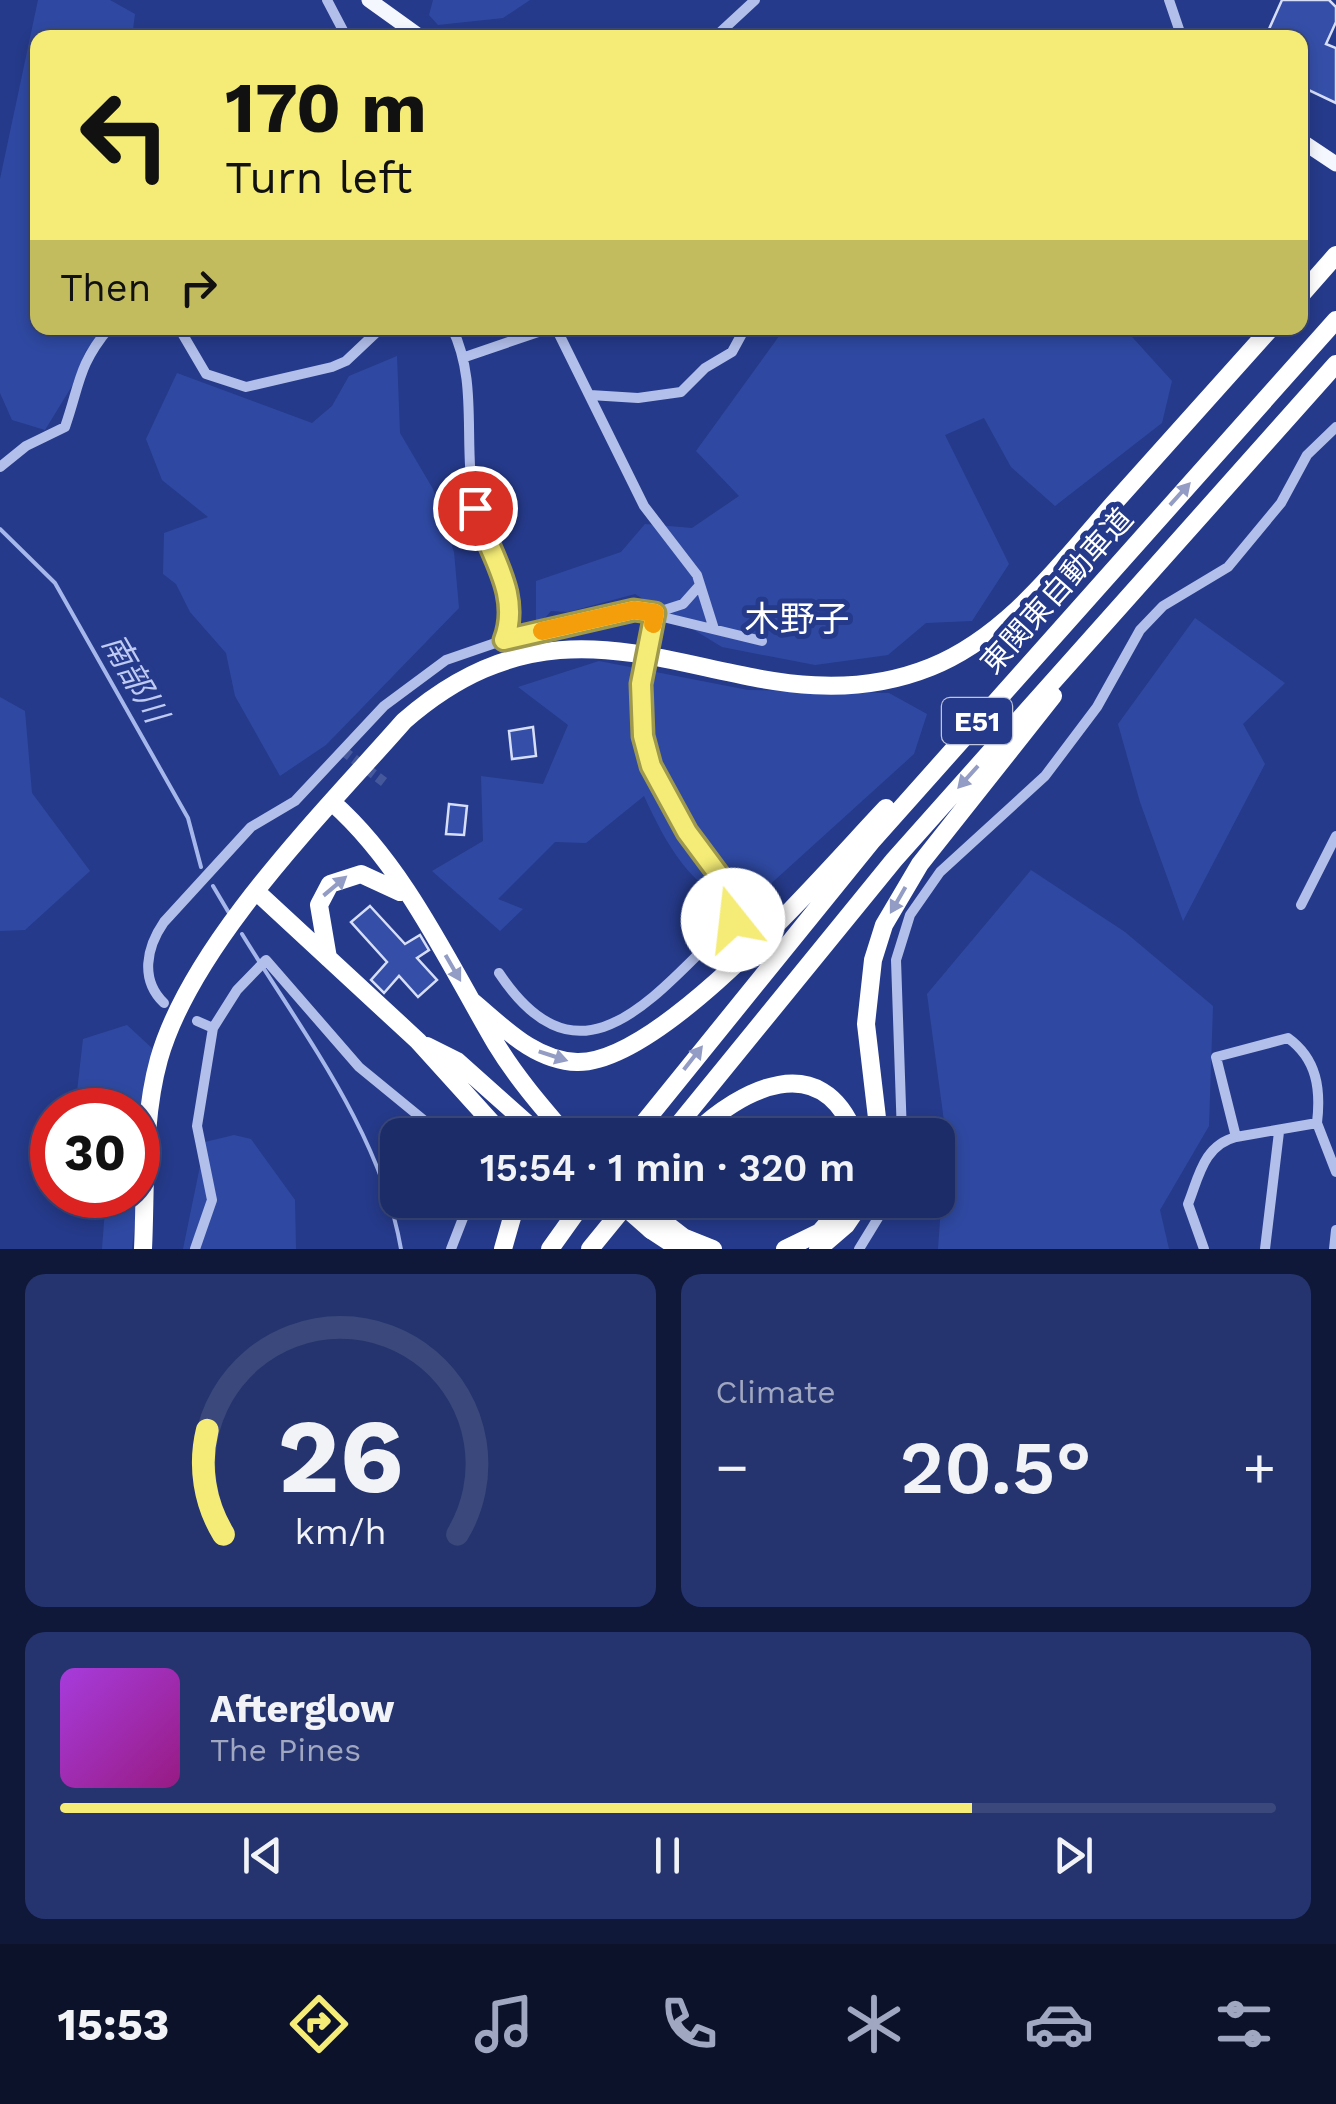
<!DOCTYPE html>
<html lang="en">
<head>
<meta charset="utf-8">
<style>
	body { margin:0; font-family:"Work Sans","Noto Sans JP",sans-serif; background:#25346e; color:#f1f3f6; height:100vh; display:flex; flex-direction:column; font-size:38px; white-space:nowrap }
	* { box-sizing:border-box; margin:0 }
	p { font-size:32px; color:#a0a7c0 }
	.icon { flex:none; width:55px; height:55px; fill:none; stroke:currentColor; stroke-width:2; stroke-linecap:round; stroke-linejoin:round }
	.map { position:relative; height:1249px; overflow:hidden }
	.details { display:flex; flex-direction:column; gap:25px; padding:25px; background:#0f1839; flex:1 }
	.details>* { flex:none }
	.guide { position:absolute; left:30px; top:30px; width:1278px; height:305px; border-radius:20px; box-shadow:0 5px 15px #0003,0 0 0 2px #3a487c; background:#f4ec76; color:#111; overflow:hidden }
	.speed { position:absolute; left:30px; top:1088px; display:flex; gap:20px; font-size:50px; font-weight:700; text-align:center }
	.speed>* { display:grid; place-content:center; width:130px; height:130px; border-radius:50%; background:#1c2c68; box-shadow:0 5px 15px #0003,0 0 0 2px #3a487c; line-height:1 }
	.speed .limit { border:15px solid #d22; background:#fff; color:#111 }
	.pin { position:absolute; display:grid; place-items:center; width:85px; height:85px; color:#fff; margin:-42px; border:5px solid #fff; border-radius:50%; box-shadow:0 2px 10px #0007 }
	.me { position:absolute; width:110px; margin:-55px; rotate:344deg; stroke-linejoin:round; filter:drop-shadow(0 0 8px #0008) }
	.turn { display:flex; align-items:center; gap:35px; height:210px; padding:0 30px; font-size:45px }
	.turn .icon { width:130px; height:130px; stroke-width:2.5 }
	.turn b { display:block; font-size:70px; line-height:85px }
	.then { display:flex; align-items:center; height:95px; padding:0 30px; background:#0003; gap:20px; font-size:38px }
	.big { font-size:75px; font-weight:600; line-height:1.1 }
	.details .card { flex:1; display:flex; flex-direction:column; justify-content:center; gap:15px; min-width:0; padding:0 35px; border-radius:20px; background:#25346e }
	.details .dial { align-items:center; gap:0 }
	.dial svg { height:260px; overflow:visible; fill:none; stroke:#3a487c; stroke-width:7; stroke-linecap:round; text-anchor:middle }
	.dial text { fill:#f1f3f6; stroke:none }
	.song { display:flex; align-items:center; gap:30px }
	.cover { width:120px; height:120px; border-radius:15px; background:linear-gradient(135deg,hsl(280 70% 55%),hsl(310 70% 35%)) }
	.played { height:10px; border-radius:5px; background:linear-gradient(90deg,#f4ec76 75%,#3a487c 75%) }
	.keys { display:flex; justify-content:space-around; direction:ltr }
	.heat { display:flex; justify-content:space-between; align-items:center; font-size:55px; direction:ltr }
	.details .tiles { flex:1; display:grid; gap:25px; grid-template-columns:1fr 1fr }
	.card:last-child { grid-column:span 2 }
	.trip { position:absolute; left:380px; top:1118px; width:575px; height:100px; border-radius:20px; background:#1c2c68; box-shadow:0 5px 15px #0003,0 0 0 2px #3a487c; font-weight:600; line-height:100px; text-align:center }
	.tab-bar { display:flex; height:160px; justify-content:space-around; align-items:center; background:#0b122a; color:#a0a7c0 }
	.tab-bar .icon { width:70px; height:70px }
	.tab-bar .on { color:#f4ec76 }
	.tab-bar b { font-size:45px; color:#f1f3f6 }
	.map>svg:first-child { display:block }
</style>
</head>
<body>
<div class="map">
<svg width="1336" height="1249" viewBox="0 0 1336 1249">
	<rect width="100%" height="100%" fill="#253a8a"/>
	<path fill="#2f49a2" d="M 38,0 L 110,0 L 135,14 L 132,37 L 38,38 L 38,328 L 125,328 L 86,350 L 72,386 L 45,430 L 12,420 L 0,393 L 0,179 Z
		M 433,0 L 530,0 L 503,18 L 438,25 L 429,15 Z
		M 776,328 L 1124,328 L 1172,381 L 1162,423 L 1055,506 L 1011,467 L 984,418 L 945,435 L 1009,564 L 972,621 L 926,623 L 888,655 L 815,665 L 722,647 L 635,594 L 568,612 L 551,611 L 536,628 L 536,581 L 621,552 L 645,524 L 692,528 L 739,496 L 696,451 L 782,332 Z
		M 397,356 L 400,433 L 433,489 L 454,552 L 459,608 L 326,745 L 280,776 L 235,696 L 226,653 L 190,612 L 176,584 L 163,574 L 164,533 L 208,517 L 162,480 L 146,439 L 177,373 L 312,423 L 332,406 L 349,376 Z
		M 1195,618 L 1285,683 L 1243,724 L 1265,764 L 1183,921 L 1140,802 L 1118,724 Z
		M 599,661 L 748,690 L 889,693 L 927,714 L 914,754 L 743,909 C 691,890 666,844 644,796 L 586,843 L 555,842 L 498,899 L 523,909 L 500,931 L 432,871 L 483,841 L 481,776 L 543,784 L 568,725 L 518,687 Z
		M 0,697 L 25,711 L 32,793 L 90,871 L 25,930 L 0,931 Z
		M 1031,870 L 1125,932 L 1213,1006 L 1209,1126 L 1160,1210 L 1169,1249 L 938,1249 L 946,1136 L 927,994 Z
		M 127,1025 L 154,1050 L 132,1249 L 102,1249 L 106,1195 L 138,1195 L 138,1110 L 75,1109 L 83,1039 Z
		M 234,1135 L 251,1139 L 295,1200 L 296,1249 L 183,1249 L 205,1142 Z"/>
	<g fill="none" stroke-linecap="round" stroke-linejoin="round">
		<path stroke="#a6b7eb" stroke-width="4" d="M 0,529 L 55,583 L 188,818 L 201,867
			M 213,886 L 229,913
			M 242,934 C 302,1032 381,1133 401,1249"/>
	</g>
	<path fill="#354ea7" stroke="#d6def8" stroke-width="2.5" d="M 1282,0 L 1329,0 L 1336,7 L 1336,22 L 1326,44 L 1336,48 L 1336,103 L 1300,86 L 1300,38 L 1265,38 Z
		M 533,727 L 536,756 L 512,759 L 509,731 Z
		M 449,804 L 467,806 L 464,835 L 446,834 Z
		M 370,906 L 405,944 L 420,935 L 429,950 L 417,958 L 437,980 L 418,997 L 399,976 L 384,993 L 371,980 L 387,962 L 351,922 Z"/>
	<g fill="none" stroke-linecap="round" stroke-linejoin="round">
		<path stroke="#46589c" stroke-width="10" stroke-dasharray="10 5" stroke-linecap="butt" d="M 342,750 L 384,782"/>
		<path stroke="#b2bfea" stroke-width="10" d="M 327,0 L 347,38
			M 1169,0 L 1182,38
			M 714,38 L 755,0
			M 179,328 L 206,374 L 246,387 L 332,367 L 346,361 L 381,328
			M 452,328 C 480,385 461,448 476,509 C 486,555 523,592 504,640
			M 556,328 L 644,506 L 697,575 L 714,629
			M 465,357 L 550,328
			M 590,395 L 638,398 L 681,392 L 705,368 L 732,352 L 744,330
			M 0,467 L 26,446 L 65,427 C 80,384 78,365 109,328
			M 655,613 L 683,604 L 699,586
			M 1301,905 L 1336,836
			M 499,973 C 583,1099 658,990 733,920 C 738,880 704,860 685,829 C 656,781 639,740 641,684
			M 164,1003 C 140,980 146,948 164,922 L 251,827 L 295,801 L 384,706 L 446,660 L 504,640 L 634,610 L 762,641
			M 197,1021 L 213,1028
			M 1317,1123 L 1336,1172
			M 902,1135 L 896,960 L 910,915 L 940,872 L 1045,776 L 1097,707 L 1140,630 L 1163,606 L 1228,567 L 1281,503 L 1307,455 L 1336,427
			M 195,1249 L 212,1200 L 197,1126 L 213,1028 L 237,990 L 266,960 L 359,1067 L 442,1135
			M 451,1249 L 470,1200
			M 859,1249 L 889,1200
			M 1204,1249 L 1188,1204 C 1199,1176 1204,1145 1236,1137 L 1317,1123 C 1321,1089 1317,1059 1288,1038 L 1216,1057 L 1236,1137
			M 1265,1249 L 1279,1132
			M 1334,1249 L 1336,1230"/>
		<path stroke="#f5f7fe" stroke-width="15" d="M 369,0 L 422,38
			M 1300,140 L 1336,164"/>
		<path stroke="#fff" stroke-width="18" d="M 1300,296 L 1336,255
			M 333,803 C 404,866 448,962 496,1044 C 516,1077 541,1106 566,1135
			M 258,893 L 418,1041 L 503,1135
			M 328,958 L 319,905 L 330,884 L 361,874 L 400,892
			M 473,1002 C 503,1027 535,1061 577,1062 C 662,1064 826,871 886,808
			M 427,1046 L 457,1061 L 540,1135
			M 634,1135 L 871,842 L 1336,320
			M 670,1135 L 894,860 L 1336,364
			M 693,1135 C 741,1089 821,1047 855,1135
			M 879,1135 L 866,1024 L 873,960 L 884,925 L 920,864 L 1053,696
			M 635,1200 L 683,1237 L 713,1249
			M 651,1230 L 680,1249
			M 143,1249 C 146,1187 142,1120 159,1059 C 192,943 324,812 404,721 C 596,553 742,743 931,667 C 1008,636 1062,562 1115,502 C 1167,444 1219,386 1271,328
			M 503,1249 L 517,1200
			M 550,1249 L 585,1200
			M 590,1249 L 630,1200
			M 785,1249 L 820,1232 L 848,1200
			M 818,1249 L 846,1225 L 863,1200"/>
		<path stroke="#b2bfea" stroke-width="10" d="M 641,684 L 655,613"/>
		<path stroke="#fff" stroke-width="18" d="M 617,1200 L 651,1230"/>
	</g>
	<defs><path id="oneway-solid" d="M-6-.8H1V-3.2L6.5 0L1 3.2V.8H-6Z" transform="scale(2.5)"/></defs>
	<g fill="#929cc4">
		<use href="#oneway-solid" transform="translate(1180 494) rotate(-48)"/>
		<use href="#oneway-solid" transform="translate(968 777) rotate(132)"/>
		<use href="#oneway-solid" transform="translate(335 886) rotate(-40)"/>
		<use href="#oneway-solid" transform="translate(898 900) rotate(120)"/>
		<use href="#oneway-solid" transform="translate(453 968) rotate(60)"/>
		<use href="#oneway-solid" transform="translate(553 1056) rotate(18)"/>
		<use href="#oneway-solid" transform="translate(693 1058) rotate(-52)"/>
	</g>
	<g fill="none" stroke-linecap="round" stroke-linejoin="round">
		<defs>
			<path id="route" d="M 475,508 C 488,553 522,593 504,640 L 634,610 L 655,613 L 641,684 L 643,736 L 651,766 L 687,832 L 733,894 L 733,920"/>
		</defs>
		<use href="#route" stroke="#9f994d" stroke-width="25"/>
		<use href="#route" stroke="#f4ec76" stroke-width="18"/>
		<path stroke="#f59e0b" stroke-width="18" d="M 542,631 L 634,610 L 655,613 L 653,624"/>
	</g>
	<g text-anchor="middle" stroke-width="10" stroke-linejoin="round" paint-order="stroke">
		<rect fill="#253a8a" stroke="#bec4dc" stroke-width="2.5" x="942" y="698" width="70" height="46" rx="8"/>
		<g font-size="28" font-weight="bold" fill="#fff">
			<text x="977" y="731">E51</text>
		</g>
		<g font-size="30" fill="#fff" stroke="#253a8a">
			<text transform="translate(1057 591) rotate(-48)" y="10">東関東自動車道</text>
		</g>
		<g font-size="32" font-style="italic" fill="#becaf1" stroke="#253a8a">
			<text transform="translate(135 678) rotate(60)" y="11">南部川</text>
		</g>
		<g font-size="35" fill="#fff" stroke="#253a8a">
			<text x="797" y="631">木野子</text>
		</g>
	</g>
</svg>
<div class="speed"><div class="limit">30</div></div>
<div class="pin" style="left:475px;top:508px;background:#d93025"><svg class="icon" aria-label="arrive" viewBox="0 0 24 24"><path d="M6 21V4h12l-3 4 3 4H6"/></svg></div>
<svg class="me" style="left:733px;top:920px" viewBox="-20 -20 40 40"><circle r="19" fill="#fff"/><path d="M0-13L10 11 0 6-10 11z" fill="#f4ec76"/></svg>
<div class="trip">15:54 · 1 min · 320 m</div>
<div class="guide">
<div class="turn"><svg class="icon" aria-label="left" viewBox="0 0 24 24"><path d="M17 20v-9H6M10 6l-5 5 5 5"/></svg><div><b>170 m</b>Turn left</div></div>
<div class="then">Then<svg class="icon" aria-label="right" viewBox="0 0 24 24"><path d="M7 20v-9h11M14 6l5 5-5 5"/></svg></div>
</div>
</div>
<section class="details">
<div class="tiles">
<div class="card dial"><svg viewBox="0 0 100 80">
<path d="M14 69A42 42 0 1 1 86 69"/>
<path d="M14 69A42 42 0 0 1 9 37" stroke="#f4ec76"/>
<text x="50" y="56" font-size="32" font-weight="700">26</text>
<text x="50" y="72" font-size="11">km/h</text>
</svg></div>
<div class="card"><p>Climate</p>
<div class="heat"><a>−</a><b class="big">20.5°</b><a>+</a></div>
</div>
<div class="card">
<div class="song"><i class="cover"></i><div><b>Afterglow</b><p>The Pines</p></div></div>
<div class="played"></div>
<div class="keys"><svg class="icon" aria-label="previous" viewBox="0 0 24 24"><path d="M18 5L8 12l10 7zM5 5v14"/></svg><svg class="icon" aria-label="pause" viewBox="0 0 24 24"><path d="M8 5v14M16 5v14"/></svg><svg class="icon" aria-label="next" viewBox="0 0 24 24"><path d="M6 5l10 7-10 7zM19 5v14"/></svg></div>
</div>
</div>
</section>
<nav class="tab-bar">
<b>15:53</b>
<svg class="icon on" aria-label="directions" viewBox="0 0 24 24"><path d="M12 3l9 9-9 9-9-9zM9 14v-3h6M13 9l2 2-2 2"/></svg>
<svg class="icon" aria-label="music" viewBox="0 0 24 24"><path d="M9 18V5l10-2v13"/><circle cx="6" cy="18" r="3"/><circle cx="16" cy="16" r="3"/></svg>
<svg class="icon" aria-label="phone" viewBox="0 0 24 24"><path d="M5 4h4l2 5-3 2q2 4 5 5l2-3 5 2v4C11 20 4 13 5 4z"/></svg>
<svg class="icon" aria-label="climate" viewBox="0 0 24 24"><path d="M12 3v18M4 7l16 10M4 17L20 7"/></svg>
<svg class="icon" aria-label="car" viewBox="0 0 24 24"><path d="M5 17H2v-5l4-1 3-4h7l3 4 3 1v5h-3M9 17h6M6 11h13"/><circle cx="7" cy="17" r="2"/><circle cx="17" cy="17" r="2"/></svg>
<svg class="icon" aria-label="filters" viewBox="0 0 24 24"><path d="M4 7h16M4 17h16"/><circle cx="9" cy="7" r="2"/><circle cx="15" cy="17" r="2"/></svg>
</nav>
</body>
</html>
